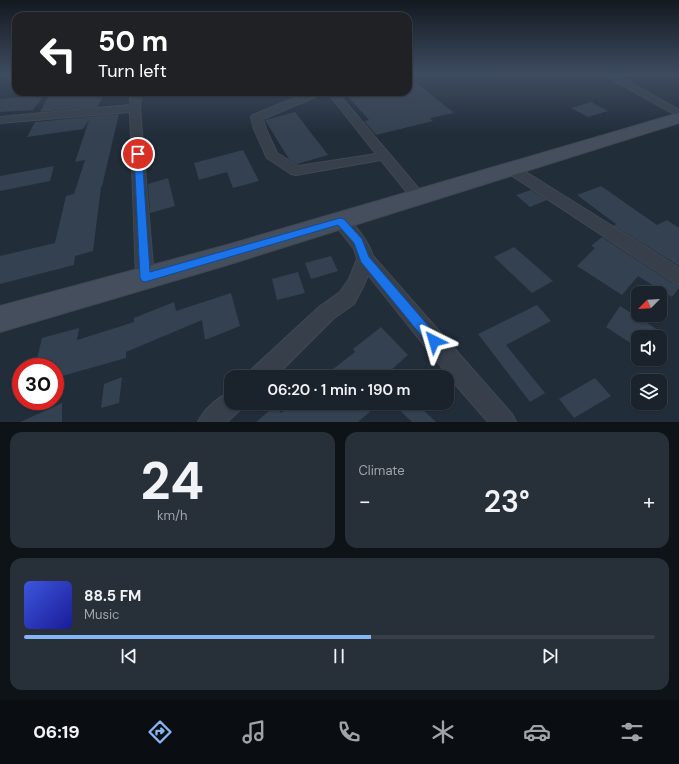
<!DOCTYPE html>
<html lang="en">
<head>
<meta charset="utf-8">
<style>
	body { margin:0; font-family:"DM Sans",sans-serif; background:#272f38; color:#f1f3f6; height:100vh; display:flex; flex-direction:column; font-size:15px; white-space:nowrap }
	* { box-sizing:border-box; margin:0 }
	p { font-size:13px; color:#9fa4a9 }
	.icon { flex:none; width:22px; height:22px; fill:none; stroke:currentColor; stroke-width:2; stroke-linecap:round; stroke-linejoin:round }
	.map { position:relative; height:422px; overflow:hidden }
	.side { display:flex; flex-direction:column; gap:10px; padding:10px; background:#0e1318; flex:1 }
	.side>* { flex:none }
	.banner { position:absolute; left:12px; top:12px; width:400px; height:84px; border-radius:12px; box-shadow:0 1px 3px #0004,0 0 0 1px #383f48; background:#202124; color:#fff; overflow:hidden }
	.needle { width:26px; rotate:246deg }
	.buttons { position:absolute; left:631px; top:286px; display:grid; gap:8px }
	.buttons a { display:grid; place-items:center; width:36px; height:36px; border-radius:8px; background:#1a222c; box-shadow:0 1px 3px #0004,0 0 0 1px #383f48; font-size:20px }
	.speed { position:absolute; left:12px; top:358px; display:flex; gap:8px; font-size:20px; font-weight:700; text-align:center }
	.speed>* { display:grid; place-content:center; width:52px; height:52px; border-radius:50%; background:#1a222c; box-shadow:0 1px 3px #0004,0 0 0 1px #383f48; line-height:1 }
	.speed .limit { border:6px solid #d22; background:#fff; color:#111 }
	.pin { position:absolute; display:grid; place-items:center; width:34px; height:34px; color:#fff; margin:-17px; border:2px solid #fff; border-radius:50%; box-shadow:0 1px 4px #0007 }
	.me { position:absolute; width:44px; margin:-22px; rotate:320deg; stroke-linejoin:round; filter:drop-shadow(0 0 3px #0008) }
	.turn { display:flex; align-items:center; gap:14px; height:84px; padding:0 20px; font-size:18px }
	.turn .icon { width:52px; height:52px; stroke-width:2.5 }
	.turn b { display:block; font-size:28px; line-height:34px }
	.big { font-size:30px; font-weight:600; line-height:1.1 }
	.side .widget { flex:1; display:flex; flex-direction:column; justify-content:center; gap:6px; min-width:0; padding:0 14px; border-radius:12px; background:#272f38 }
	.side .dial { align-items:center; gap:0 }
	.dial b { font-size:52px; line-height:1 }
	.song { display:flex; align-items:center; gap:12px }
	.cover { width:48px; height:48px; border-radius:6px; background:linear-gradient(135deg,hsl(230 70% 55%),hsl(240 70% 35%)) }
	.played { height:4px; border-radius:2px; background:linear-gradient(90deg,#86b5f6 55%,#383f48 55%) }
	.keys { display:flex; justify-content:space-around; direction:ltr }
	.heat { display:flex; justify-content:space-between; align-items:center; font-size:22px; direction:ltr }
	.side .tiles { flex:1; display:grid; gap:10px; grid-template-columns:1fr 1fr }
	.widget:last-child { grid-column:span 2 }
	.trip { position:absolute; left:224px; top:370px; width:230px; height:40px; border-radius:12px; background:#1a222c; box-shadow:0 1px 3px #0004,0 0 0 1px #383f48; font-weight:600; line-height:40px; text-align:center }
	.tab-bar { display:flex; height:64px; justify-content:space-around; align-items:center; background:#0a0e12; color:#9fa4a9 }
	.tab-bar .icon { width:28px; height:28px }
	.tab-bar .selected { color:#86b5f6 }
	.tab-bar b { font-size:18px; color:#f1f3f6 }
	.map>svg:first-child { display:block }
</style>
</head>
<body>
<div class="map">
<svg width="679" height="422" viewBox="0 0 679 422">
	<rect width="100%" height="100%" fill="#222d3a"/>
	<path fill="#344150" d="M 408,76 L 454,113 L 430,118 L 433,121 L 376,135 L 364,121 L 369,120 L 344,92 L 408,92 Z
		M 105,93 L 97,107 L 40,112 L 48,97 Z
		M 44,95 L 33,110 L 0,112 L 0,99 Z
		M 591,102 L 608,111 L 588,117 L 571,108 Z
		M 295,112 L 328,155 L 297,164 L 289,159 L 265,120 Z
		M 119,114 L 102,186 L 101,187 L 93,251 L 75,256 L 74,265 L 0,284 L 0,256 L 55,243 L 66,196 L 74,194 L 85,160 L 75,162 L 89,120 L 83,129 L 27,137 L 35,122 Z
		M 243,150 L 259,181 L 233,188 L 227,172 L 199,180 L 194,163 Z
		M 54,166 L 50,181 L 0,191 L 0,176 Z
		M 168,178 L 175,206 L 150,213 L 148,184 Z
		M 601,186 L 657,225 L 667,220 L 679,228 L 679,266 L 614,226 L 616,224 L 577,195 Z
		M 531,190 L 547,200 L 530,207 L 516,195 Z
		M 602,237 L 672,283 L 679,285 L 679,288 L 672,297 L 638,276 L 622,295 L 577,266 L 595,248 L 591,246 Z
		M 514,247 L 544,273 L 553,281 L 532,293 L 494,257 Z
		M 331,256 L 338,271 L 311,279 L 305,263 Z
		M 298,272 L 305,293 L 277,300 L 272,279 Z
		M 231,293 L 240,326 L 205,340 L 202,320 L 126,352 L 126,358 L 55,378 L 55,367 L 35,367 L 42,338 L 79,328 L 77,340 L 134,322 L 134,318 L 174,302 L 176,311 Z
		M 537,305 L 551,321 L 506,345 L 545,393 L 530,402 L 478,334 Z
		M 620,306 L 669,337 L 638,337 L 638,348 L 606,327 Z
		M 381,327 L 408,355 L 383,377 L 323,377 L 355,352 L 353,349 Z
		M 122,377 L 119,403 L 101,408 L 104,384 Z
		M 595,378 L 611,396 L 574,418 L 559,399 Z
		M 62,403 L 62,422 L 20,422 Z
		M 294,403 L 380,403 L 358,422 L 256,422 L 276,405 L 281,413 Z
		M 392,403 L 416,403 L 436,422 L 412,422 Z"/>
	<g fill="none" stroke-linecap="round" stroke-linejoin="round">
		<defs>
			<path id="street" d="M 602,74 L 615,74 L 679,110 L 679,117 Z
				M 131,92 L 141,92 L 140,108 L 154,278 L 151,283 L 145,285 L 139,283 L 136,278 L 130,112 L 0,123 L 0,117 L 130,105 Z
				M 309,92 L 323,92 L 322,94 L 263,119 L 266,129 L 277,153 L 298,166 L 376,154 L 327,92 L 337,92 L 424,195 L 426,198 L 424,201 L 419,203 L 414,201 L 381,160 L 296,175 L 291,174 L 267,158 L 254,129 L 251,117 L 253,115 Z
				M 513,166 L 518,167 L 679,268 L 679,284 L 673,282 L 508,173 L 506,170 L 508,167 Z
				M 340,215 C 353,219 369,243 373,256 L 512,414 L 516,422 L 488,422 L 455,384 L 368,275 L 363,287 L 354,304 L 333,319 L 275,377 L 249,377 L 252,369 L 319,307 L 340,292 L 349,279 L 357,259 L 354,249 L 332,221 L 335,217 Z
				M 231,392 L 231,403 L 242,403 L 239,411 L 227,422 L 198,422 C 204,409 218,397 231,392 Z"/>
			<path id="secondary" d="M 679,113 L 679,123 L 227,265 L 0,332 L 0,306 L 227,245 Z"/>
		</defs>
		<use href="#street" stroke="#3f4853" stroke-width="2"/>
		<use href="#secondary" stroke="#3f4853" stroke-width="2"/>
		<use href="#street" fill="#363f4a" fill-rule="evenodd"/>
		<use href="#secondary" fill="#444e5d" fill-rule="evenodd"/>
	</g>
	<linearGradient id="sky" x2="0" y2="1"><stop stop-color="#131920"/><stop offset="0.56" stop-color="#3e4c60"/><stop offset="1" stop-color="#3e4c60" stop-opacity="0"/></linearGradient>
	<rect width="679" height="133" fill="url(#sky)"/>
	<path fill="#1a73e8" stroke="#114b97" d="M 138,152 L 142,154 L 150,272 L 340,218 L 344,219 L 362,239 L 369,257 L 438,337 L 440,341 L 438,345 L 434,347 L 429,345 L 361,262 L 354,243 L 338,225 L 145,282 L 142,281 L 140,278 L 134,154 Z"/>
</svg>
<div class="buttons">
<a><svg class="needle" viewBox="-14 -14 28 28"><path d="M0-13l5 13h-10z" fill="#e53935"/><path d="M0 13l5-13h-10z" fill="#9fa4a9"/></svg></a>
<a><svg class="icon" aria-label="sound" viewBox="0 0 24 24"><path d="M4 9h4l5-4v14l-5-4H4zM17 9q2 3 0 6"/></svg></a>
<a><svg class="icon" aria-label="layers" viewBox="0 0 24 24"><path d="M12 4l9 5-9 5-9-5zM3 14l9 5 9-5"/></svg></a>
</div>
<div class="speed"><div class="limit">30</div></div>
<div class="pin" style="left:138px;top:154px;background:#d93025"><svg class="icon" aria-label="arrive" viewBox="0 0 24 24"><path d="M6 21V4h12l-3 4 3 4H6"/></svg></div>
<svg class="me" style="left:434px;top:341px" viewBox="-20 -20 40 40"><path d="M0-17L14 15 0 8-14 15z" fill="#1a73e8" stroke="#fff" stroke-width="4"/></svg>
<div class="trip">06:20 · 1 min · 190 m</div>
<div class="banner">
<div class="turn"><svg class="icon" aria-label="left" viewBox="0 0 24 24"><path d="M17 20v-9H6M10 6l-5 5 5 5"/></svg><div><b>50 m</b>Turn left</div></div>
</div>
</div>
<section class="side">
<div class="tiles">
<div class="widget dial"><b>24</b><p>km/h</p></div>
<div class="widget"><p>Climate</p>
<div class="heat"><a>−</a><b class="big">23°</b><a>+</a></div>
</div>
<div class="widget">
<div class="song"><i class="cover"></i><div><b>88.5 FM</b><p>Music</p></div></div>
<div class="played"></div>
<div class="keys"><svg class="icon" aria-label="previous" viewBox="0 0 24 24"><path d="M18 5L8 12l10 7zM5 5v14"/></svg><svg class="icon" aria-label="pause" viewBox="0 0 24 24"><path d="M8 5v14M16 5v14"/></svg><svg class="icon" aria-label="next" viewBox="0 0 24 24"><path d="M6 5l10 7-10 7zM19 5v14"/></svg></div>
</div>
</div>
</section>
<nav class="tab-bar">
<b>06:19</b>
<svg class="icon selected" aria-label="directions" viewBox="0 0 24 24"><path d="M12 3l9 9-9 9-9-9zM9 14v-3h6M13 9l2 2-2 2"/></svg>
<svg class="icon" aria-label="music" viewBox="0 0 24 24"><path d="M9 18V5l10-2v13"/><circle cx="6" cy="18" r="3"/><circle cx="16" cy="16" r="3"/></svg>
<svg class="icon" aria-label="phone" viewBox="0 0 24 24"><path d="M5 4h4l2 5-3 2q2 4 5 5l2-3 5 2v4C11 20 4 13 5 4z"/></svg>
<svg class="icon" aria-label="climate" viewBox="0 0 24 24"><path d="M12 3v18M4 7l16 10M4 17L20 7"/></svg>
<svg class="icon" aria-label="car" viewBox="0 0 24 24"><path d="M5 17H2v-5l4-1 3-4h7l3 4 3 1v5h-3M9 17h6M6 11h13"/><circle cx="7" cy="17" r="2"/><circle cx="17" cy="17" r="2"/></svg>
<svg class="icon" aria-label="filters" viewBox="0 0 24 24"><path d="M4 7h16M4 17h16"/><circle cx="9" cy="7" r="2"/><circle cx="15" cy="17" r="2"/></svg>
</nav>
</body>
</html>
